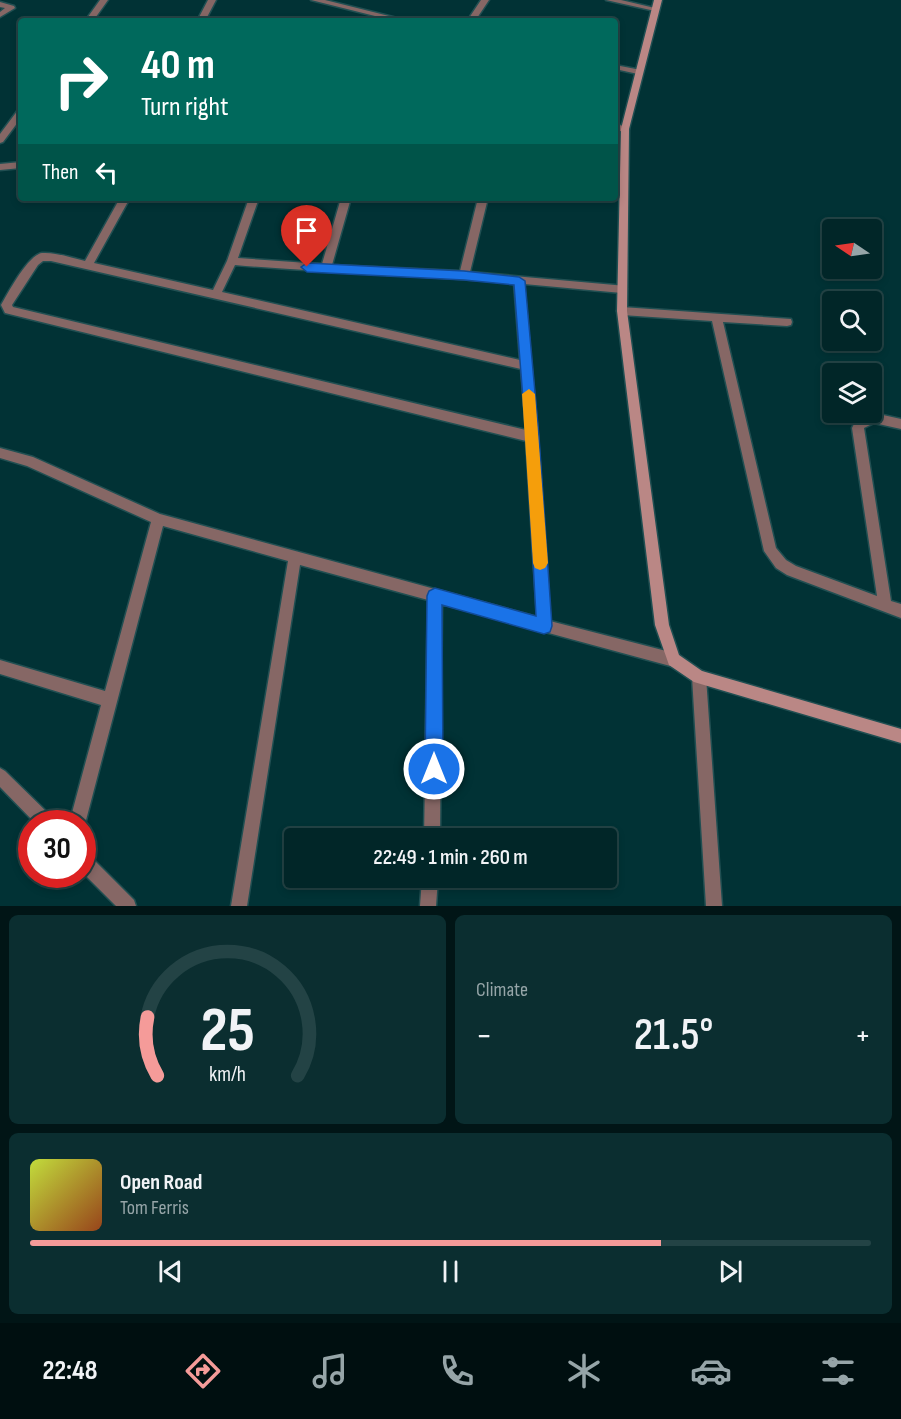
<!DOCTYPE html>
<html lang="en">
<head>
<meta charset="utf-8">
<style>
	body { margin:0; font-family:"Sofia Sans Condensed",sans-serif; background:#0b2e30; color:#f1f3f6; height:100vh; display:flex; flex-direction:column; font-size:22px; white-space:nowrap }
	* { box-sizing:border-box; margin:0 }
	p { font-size:20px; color:#96a5a8 }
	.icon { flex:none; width:33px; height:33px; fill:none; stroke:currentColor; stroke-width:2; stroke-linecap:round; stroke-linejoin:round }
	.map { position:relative; height:906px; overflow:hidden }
	.side { display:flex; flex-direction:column; gap:9px; padding:9px; background:#011516; flex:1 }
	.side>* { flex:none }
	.banner { position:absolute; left:18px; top:18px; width:600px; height:183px; border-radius:6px; box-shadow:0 3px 9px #0003,0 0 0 2px #234345; background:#00695c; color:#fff; overflow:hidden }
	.needle { width:39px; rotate:283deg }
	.buttons { position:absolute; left:822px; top:219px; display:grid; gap:12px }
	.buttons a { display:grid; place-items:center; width:60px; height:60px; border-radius:6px; background:#012628; box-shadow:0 3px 9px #0003,0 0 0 2px #234345; font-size:30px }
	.speed { position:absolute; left:18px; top:810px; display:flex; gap:12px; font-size:30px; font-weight:700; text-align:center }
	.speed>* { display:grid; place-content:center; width:78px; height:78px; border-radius:50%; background:#012628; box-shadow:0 3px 9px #0003,0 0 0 2px #234345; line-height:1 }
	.speed .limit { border:9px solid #d22; background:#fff; color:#111 }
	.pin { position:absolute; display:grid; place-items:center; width:51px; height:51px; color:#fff; margin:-62px -26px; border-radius:50% 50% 50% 0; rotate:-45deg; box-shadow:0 0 6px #0007 }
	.pin .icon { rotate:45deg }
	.me { position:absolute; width:66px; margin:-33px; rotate:0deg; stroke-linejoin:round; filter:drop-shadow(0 0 4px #0008) }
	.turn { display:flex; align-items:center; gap:21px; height:126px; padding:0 24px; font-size:27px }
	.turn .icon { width:78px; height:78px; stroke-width:2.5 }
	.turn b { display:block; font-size:42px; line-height:51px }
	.then { display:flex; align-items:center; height:57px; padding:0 24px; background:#0003; gap:12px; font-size:22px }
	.big { font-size:45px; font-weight:600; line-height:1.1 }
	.side .card { flex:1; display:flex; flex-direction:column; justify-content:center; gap:9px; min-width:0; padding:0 21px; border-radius:9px; background:#0b2e30 }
	.side .dial { align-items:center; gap:0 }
	.dial svg { height:156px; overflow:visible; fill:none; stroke:#234345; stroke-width:7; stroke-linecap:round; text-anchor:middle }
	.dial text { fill:#f1f3f6; stroke:none }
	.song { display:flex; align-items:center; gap:18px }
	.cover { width:72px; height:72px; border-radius:9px; background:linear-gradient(135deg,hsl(70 70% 55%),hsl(20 70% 35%)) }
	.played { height:6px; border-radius:3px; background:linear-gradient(90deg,#f59b99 75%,#234345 75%) }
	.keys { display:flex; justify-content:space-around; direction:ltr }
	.heat { display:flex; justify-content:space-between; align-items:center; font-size:33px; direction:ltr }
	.side .tiles { flex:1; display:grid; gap:9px; grid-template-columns:1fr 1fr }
	.card:last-child { grid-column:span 2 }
	.trip { position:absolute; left:284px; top:828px; width:333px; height:60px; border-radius:6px; background:#012628; box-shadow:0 3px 9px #0003,0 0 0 2px #234345; font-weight:600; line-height:60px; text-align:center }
	.dock { display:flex; height:96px; justify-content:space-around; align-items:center; background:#000f10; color:#96a5a8 }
	.dock .icon { width:42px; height:42px }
	.dock .current { color:#f59b99 }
	.dock b { font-size:27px; color:#f1f3f6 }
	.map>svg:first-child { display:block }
</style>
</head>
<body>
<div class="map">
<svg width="901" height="906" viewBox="0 0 901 906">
	<rect width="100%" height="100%" fill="#013235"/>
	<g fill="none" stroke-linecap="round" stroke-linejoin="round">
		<defs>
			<path id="street" d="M 100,0 L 108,0 L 93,21 L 85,21 Z
				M 208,0 L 216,0 L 205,21 L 197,21 Z
				M 311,0 L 325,0 L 409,21 L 395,21 Z
				M 481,0 L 489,0 L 475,21 L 467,21 Z
				M 606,0 L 621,0 L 659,9 L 655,11 Z
				M 0,2 L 14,6 L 15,8 L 0,17 L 0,12 L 5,8 L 0,7 Z
				M 615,65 L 641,70 L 642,72 L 638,74 L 615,69 Z
				M 21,109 L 21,118 L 3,142 L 0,143 L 0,134 L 18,110 Z
				M 615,124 L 628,127 L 629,129 L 625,132 L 615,130 Z
				M 21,162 L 21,168 L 0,170 L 0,164 Z
				M 120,198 L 130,198 L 94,263 L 213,290 L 227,261 L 249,198 L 259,198 L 238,258 L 322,264 L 341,198 L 351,198 L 332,265 L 460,271 L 478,198 L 488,198 L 470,272 L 626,286 L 627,289 L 622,293 L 524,284 L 538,437 L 550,621 L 674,653 L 679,655 L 681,660 L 679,665 L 674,667 L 442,604 L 440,838 L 424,838 L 428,600 L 300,565 L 247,906 L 231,906 L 288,561 L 163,526 L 85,824 L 82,830 L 82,824 L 69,824 L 101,705 L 0,674 L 0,660 L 105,691 L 151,522 L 27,466 L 0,458 L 0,448 L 33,457 L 160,514 L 537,617 L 526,441 L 5,313 L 1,305 C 8,293 28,255 42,253 C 56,252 72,258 85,261 ZM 43,261 L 51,261 L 521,369 L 526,430 L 13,307 L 12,305 L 38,265 ZM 235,265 C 328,273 421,275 514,283 L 520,360 L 222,292 Z
				M 622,307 L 791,319 L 792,322 L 791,325 L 787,326 L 723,322 L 776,548 L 786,560 L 796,566 L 877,596 L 852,428 L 856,420 L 874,413 L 901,419 L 901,429 L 874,423 L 864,428 L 891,601 L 901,604 L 901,618 L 787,575 L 776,568 L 764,551 L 712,321 L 622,315 L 617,311 Z
				M 699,670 L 704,672 L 706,677 L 722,906 L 706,906 L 692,677 L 694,672 Z
				M 0,768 L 5,771 L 53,818 L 55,824 L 36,824 L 0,787 Z
				M 82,852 L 88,854 L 134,900 L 136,906 L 116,906 L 82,872 Z
				M 422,878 L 438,878 L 436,906 L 420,906 Z"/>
			<path id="secondary" d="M 654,0 L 662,0 L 629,129 L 627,311 L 669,625 L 679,655 L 702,671 L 901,729 L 901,743 L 694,682 L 669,665 L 655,625 L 617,311 L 621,129 Z"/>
		</defs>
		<use href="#street" stroke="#214f52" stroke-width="3"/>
		<use href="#secondary" stroke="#214f52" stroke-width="3"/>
		<use href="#street" fill="#866765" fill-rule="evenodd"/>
		<use href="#secondary" fill="#ba8785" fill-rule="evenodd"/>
	</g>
	<path fill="#1a73e8" stroke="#114b97" stroke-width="1.5" d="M 307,263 L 464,271 L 519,277 L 525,281 L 539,437 L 552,626 L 550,632 L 544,634 L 442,605 L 443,769 L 440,775 L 434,778 L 428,775 L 425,769 L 427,596 L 429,591 L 435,588 L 536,616 L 526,437 L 514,285 L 464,280 L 307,272 L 301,267 Z"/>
	<path fill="#f59e0b" d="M 529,389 L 535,394 L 548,563 L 545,568 L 540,570 L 535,568 L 533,563 L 522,394 Z"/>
</svg>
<div class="buttons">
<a><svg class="needle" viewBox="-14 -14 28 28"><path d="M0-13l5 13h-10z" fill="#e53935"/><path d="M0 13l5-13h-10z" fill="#96a5a8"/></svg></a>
<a><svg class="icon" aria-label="search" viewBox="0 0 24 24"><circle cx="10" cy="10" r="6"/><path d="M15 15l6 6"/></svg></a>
<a><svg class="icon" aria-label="layers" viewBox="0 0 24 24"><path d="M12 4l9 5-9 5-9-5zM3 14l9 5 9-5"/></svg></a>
</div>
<div class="speed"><div class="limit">30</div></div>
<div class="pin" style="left:307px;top:267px;background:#d93025"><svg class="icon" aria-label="arrive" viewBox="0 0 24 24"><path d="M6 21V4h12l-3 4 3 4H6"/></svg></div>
<svg class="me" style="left:434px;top:769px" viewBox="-20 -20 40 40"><circle r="17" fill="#1a73e8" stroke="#fff" stroke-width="3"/><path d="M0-11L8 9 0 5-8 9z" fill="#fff"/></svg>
<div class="trip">22:49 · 1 min · 260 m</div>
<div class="banner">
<div class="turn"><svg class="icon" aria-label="right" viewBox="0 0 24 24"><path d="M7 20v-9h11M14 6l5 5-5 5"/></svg><div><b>40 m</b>Turn right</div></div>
<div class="then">Then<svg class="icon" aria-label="left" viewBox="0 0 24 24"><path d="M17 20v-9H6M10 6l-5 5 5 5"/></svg></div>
</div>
</div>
<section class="side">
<div class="tiles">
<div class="card dial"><svg viewBox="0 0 100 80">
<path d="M14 69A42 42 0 1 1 86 69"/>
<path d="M14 69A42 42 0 0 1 9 39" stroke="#f59b99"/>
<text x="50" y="56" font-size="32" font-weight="700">25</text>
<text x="50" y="72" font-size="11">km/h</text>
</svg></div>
<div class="card"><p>Climate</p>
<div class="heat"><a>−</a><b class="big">21.5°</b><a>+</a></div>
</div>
<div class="card">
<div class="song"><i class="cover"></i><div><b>Open Road</b><p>Tom Ferris</p></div></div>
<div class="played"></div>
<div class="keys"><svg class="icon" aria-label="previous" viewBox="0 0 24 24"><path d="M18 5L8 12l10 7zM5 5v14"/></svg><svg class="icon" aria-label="pause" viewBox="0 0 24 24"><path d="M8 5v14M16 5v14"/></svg><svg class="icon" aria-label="next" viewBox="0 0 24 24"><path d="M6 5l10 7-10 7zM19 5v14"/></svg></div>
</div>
</div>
</section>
<nav class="dock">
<b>22:48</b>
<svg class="icon current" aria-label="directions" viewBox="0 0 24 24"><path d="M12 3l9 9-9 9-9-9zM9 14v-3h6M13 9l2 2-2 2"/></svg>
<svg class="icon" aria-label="music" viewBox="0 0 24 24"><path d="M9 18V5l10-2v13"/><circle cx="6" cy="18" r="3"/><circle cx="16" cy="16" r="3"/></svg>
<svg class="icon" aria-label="phone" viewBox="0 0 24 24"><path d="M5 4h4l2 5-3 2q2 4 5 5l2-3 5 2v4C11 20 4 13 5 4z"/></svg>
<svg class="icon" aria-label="climate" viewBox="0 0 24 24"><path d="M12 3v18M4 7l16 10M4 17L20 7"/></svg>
<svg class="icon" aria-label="car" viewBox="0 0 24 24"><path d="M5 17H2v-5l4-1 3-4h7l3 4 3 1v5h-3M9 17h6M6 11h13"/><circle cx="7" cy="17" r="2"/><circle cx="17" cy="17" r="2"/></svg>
<svg class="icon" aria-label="filters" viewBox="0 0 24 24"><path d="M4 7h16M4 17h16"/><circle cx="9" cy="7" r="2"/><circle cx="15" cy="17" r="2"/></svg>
</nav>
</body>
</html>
